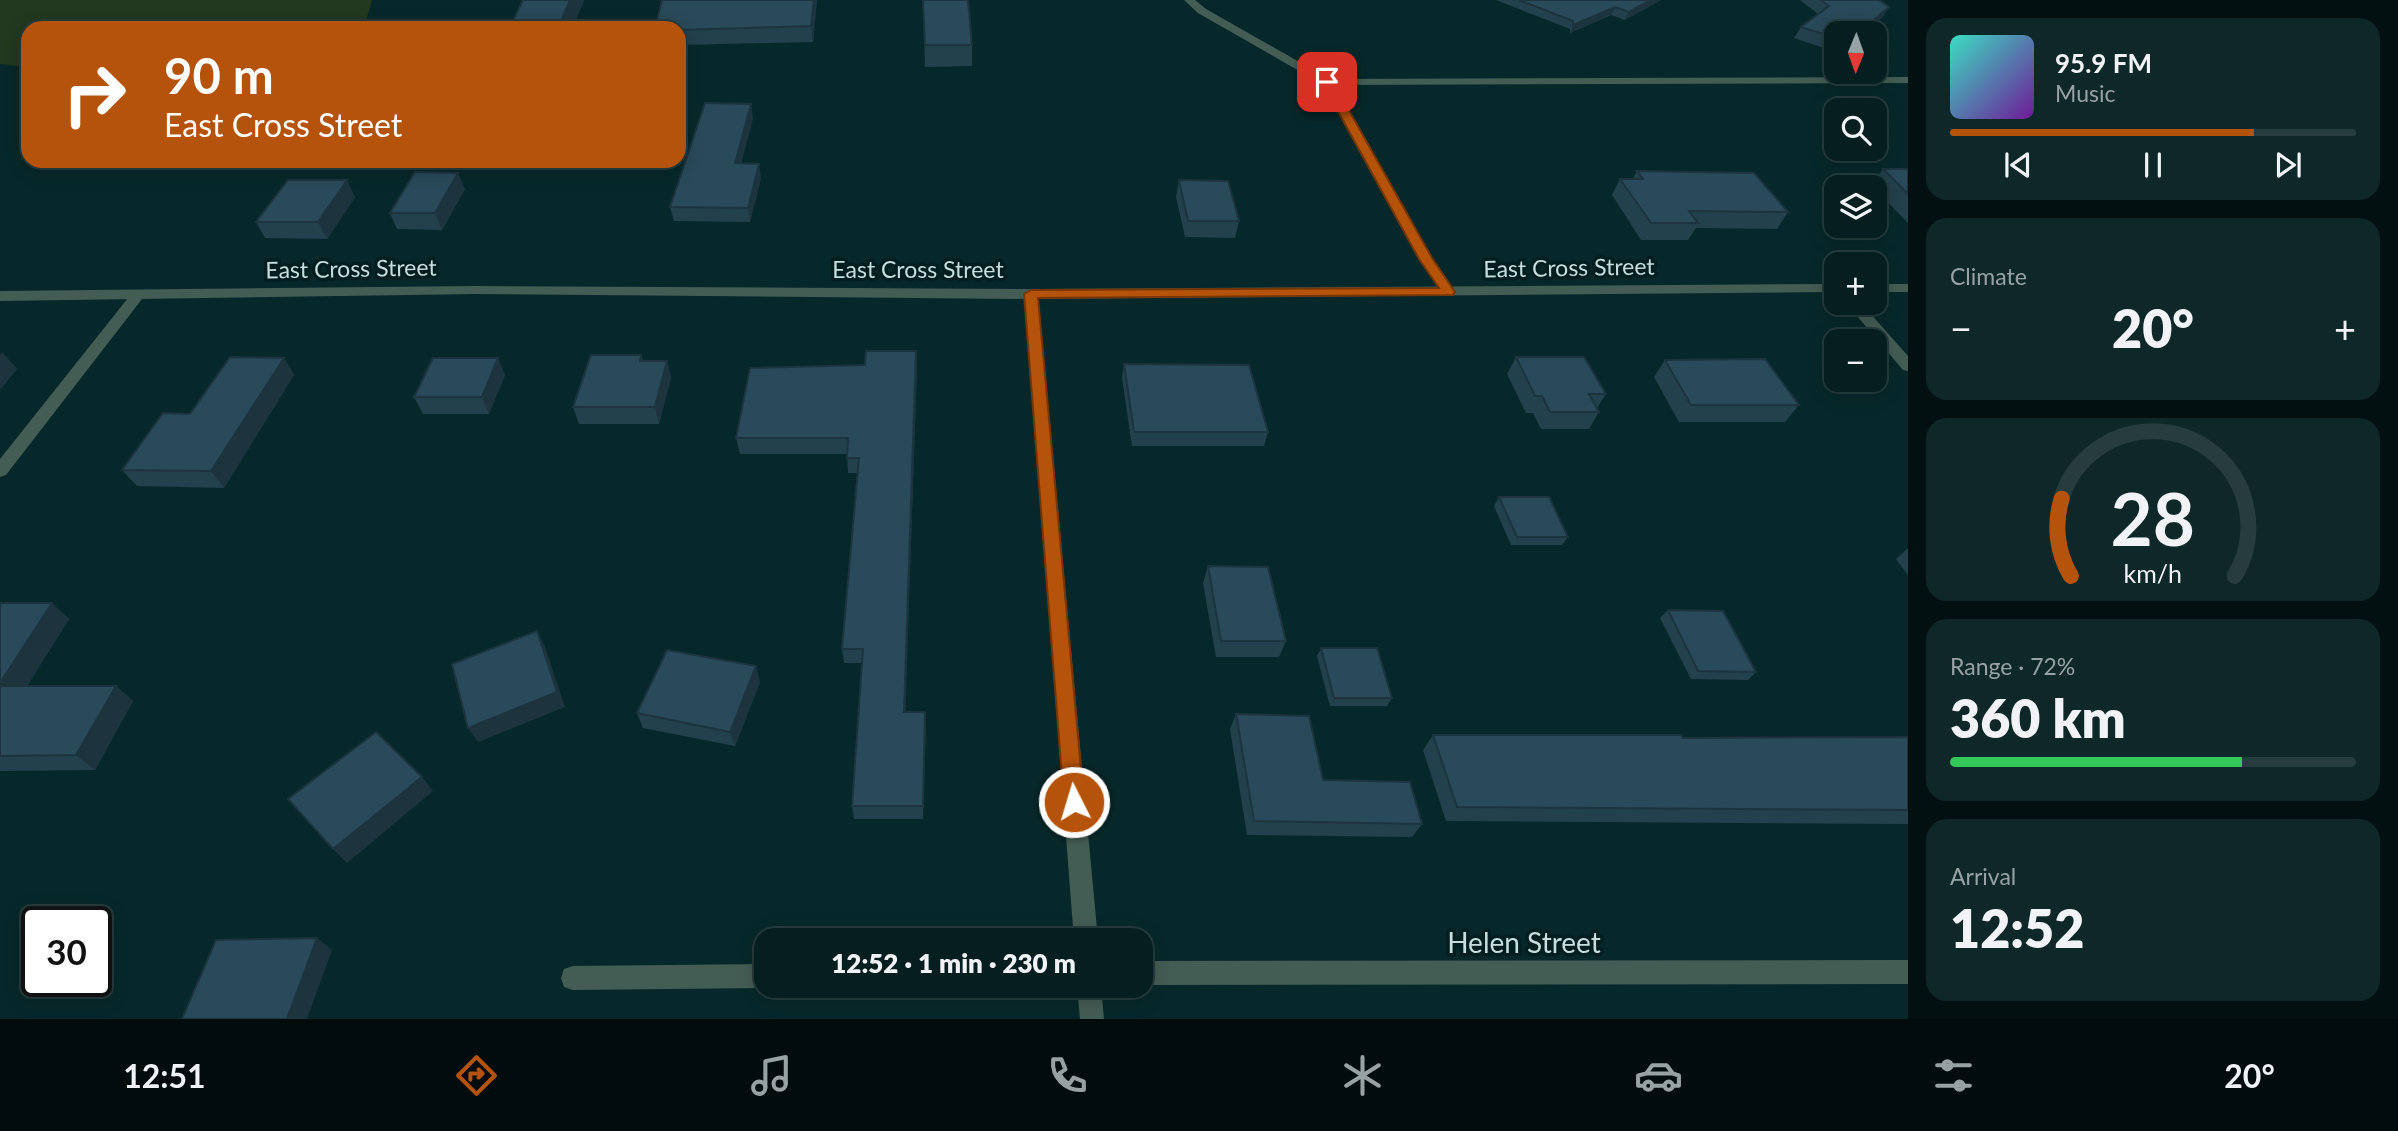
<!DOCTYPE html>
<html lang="en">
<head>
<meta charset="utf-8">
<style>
	body { margin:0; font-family:Lato,sans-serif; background:#0e2729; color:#f1f3f6; height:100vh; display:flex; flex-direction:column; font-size:26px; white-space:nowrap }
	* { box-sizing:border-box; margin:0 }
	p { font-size:23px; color:#97a2a5 }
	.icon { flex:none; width:38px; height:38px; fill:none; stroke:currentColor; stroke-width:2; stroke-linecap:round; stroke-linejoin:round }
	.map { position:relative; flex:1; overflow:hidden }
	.side { display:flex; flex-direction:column; gap:18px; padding:18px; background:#031012; width:490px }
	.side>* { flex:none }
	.guide { position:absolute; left:21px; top:21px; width:665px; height:147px; border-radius:21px; box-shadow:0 4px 18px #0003,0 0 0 2px #263c3e; background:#b45309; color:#fff; overflow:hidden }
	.needle { width:46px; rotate:181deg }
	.fabs { position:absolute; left:1824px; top:21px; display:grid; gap:14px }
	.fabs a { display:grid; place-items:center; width:63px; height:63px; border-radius:14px; background:#051e20; box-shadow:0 4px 18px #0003,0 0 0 2px #263c3e; font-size:35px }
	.speed { position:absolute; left:21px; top:906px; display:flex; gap:14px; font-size:35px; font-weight:700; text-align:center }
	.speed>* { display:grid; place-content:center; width:91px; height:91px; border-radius:50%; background:#051e20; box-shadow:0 4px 18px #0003,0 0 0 2px #263c3e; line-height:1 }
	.speed .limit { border:4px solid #111; border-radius:10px; background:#fff; color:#111 }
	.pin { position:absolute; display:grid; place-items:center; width:60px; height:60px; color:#fff; margin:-30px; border-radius:14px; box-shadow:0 4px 10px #0006 }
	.me { position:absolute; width:77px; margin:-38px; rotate:355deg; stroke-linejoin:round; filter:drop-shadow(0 0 5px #0008) }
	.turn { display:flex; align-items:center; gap:24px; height:147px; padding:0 28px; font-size:32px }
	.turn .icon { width:91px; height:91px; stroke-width:2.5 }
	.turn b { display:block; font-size:49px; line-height:60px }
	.big { font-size:52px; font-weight:800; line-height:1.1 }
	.side .widget { flex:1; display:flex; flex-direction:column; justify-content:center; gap:10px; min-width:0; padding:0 24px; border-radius:21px; background:#0e2729 }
	.side .dial { align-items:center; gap:0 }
	.dial svg { height:182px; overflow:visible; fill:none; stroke:#263c3e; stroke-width:7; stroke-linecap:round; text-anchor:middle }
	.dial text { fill:#f1f3f6; stroke:none }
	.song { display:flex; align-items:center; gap:21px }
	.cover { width:84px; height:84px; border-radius:10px; background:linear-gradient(135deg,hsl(170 70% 55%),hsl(280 70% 35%)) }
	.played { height:7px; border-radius:4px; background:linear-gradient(90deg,#b45309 75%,#263c3e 75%) }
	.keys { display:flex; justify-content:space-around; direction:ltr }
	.heat { display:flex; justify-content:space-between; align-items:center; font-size:38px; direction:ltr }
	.charge { height:10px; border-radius:5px; background:linear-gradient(90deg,#34c759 72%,#263c3e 0) }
	.trip { position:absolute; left:754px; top:928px; width:399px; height:70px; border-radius:21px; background:#051e20; box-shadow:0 4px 18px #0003,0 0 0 2px #263c3e; font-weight:800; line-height:70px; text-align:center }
	.menu { display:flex; height:112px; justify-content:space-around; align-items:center; background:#020c0d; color:#97a2a5 }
	.menu .icon { width:49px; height:49px }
	.menu .on { color:#b45309 }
	.menu b { font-size:32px; color:#f1f3f6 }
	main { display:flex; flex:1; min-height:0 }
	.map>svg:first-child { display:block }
</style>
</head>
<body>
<main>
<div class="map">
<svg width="1908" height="1019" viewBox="0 0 1908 1019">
	<rect width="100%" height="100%" fill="#07282a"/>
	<path fill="#22381f" d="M 0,0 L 372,0 L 364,28 L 28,28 L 28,67 L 0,64 Z"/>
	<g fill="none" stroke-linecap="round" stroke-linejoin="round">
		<path fill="#445d54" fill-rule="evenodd" d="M 1908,77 L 1908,83 L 1327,85 L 1321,82 L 1327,79 Z"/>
		<path fill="#445d54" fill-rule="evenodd" d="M 1184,0 L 1195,0 L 1206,9 L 1331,80 L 1433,259 L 1456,292 L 1454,295 L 1444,295 L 1419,259 L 1322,84 L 1198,13 Z
			M 1031,289 L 1038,294 L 1098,940 L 1074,940 L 1024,294 Z
			M 137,291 L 142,293 L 144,296 L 142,299 L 6,475 L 0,477 L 0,459 L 132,293 Z
			M 1846,303 L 1861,303 L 1908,356 L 1908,371 L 1903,370 Z
			M 1908,960 L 1908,984 L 1141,985 L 1141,961 Z
			M 766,964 L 766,985 L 773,985 L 766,988 L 573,990 L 564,987 L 561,978 L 564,969 L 573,966 Z
			M 1077,985 L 1101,985 L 1104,1019 L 1080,1019 Z"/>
		<path fill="#445d54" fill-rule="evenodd" d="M 1836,284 L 1836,292 L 1031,299 L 476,294 L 0,301 L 0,291 L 476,286 L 1031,289 Z
			M 1874,284 L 1908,284 L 1908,292 L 1874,292 Z"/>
	</g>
	<path fill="#23404d" d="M 523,0 L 584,0 L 573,28 L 511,28 Z
		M 817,0 L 813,42 L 679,45 L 679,28 Z
		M 923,0 L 972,45 L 972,66 L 925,67 Z
		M 1496,0 L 1661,0 L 1625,20 L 1611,15 L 1570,33 L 1570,29 Z
		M 1800,0 L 1879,0 L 1889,7 L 1882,18 L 1836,33 L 1836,52 L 1794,38 L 1801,27 L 1818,14 Z
		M 753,118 L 741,163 L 761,178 L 750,222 L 674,221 L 670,207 Z
		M 1883,169 L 1908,169 L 1908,223 L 1871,185 Z
		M 1637,171 L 1788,212 L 1777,229 L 1696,228 L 1688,240 L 1641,240 L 1612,195 L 1620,179 L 1633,179 Z
		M 1179,180 L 1239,221 L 1235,238 L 1185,237 L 1176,197 Z
		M 465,189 L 442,230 L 397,229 L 390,213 Z
		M 355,197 L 327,239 L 265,238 L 256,222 Z
		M 916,351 L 917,366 L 905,712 L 925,712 L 923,819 L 854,819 L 852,806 L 862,663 L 844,663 L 842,649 L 857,473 L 848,473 L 847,454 L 740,454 L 736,438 L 865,365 Z
		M 641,355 L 643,361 L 667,361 L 671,378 L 659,424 L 579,424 L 573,407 Z
		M 1516,357 L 1606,394 L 1597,408 L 1599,412 L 1589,429 L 1541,429 L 1533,413 L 1526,413 L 1507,374 Z
		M 284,358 L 294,375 L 224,488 L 137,486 L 122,470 L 190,414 Z
		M 1665,360 L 1799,405 L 1785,422 L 1679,422 L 1654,377 Z
		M 1124,364 L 1268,432 L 1264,446 L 1132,446 L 1122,378 Z
		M 505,375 L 489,414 L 423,414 L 414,397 Z
		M 1499,497 L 1568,537 L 1562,545 L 1511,545 L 1494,506 Z
		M 1908,548 L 1908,575 L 1896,559 Z
		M 1208,566 L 1286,641 L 1279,657 L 1216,657 L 1203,583 Z
		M 0,603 L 69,619 L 27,686 L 116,686 L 133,701 L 95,770 L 0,771 Z
		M 1668,610 L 1756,672 L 1748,680 L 1691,679 L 1660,618 Z
		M 1321,648 L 1392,698 L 1387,706 L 1330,706 L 1317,656 Z
		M 760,682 L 735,746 L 643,728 L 637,713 Z
		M 1236,714 L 1323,780 L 1422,824 L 1412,837 L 1247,835 L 1230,729 Z
		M 1433,735 L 1683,738 L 1908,737 L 1908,824 L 1446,821 L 1423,750 Z"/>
	<path fill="#1d343f" d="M 570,0 L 584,0 L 573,28 L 560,28 L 559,26 Z
		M 814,0 L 817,0 L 813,42 L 811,26 Z
		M 1651,0 L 1661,0 L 1625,20 L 1629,12 Z
		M 1615,7 L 1611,15 L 1570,33 L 1573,25 Z
		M 1889,7 L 1882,18 L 1864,33 L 1858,33 Z
		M 751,104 L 753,118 L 737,177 L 735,163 Z
		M 759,164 L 761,178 L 750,222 L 748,208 Z
		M 458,173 L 465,189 L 442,230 L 435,213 Z
		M 347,180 L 355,197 L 327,239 L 318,222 Z
		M 916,351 L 917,366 L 905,726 L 904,712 Z
		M 2,352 L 17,369 L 0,390 L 0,355 Z
		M 284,358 L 294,375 L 224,488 L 211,471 Z
		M 498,358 L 505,375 L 489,414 L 482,397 Z
		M 667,361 L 671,378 L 659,424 L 655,407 Z
		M 52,603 L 69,619 L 17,701 L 0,688 L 0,683 Z
		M 537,631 L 545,647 L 565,707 L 478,742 L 468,728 Z
		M 756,666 L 760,682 L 735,746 L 730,732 Z
		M 116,686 L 133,701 L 95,770 L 76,755 Z
		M 925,712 L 926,726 L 923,819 L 923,806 Z
		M 422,777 L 433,791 L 347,863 L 333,849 Z
		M 317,938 L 332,950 L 307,1019 L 287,1019 Z"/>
	<path fill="#294a5a" stroke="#1d343f" stroke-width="2" d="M 523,0 L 570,0 L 559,26 L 510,27 Z
		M 662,0 L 814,0 L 811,26 L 679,30 L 679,28 L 655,28 Z
		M 923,0 L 968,0 L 972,45 L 925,45 Z
		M 1519,0 L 1651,0 L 1629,12 L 1615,7 L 1573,25 L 1573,21 Z
		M 1821,0 L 1879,0 L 1889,7 L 1858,33 L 1836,33 L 1836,38 L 1801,27 L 1829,6 Z
		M 705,103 L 751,104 L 735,163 L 759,164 L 748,208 L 670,207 Z
		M 1883,169 L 1908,169 L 1908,194 Z
		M 1637,171 L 1754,173 L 1788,212 L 1689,211 L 1698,223 L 1651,223 L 1620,179 L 1643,179 Z
		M 415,172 L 458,173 L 435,213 L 390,213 Z
		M 288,180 L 347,180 L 318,222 L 256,222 Z
		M 1179,180 L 1228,181 L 1239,221 L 1188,221 Z
		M 866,351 L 916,351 L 904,712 L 925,712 L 923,806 L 852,806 L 863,649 L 842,649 L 859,458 L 847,458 L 848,438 L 736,438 L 750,368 L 865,365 Z
		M 591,355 L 641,355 L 640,361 L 667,361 L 655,407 L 573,407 Z
		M 230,357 L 284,358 L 211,471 L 122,470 L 163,413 L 190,414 Z
		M 1516,357 L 1584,357 L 1606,394 L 1589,394 L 1599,412 L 1550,412 L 1542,396 L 1535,396 Z
		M 433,358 L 498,358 L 482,397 L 414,397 Z
		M 1765,359 L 1799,405 L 1691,405 L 1665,360 Z
		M 1124,364 L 1249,365 L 1268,432 L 1134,432 Z
		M 1499,497 L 1549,497 L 1568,537 L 1517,537 Z
		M 1208,566 L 1268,567 L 1286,641 L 1221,641 Z
		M 0,603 L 52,603 L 0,683 Z
		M 1668,610 L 1723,611 L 1756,672 L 1698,671 Z
		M 537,631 L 557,692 L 468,728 L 452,664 Z
		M 1321,648 L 1377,648 L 1392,698 L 1334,698 Z
		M 667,650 L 756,666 L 730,732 L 637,713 Z
		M 0,686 L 116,686 L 76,755 L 0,756 Z
		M 1236,714 L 1309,716 L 1323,780 L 1410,782 L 1422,824 L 1254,821 Z
		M 376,732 L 422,777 L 333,849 L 288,799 Z
		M 1433,735 L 1681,735 L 1683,738 L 1908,737 L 1908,810 L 1457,807 Z
		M 317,938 L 287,1019 L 182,1019 L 216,940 Z"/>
	<path fill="#b45309" stroke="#753606" stroke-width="2" d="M 1327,79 L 1333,82 L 1432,258 L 1455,292 L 1453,295 L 1038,298 L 1084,802 L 1081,808 L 1074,811 L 1067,808 L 1064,802 L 1024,294 L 1031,290 L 1439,288 L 1419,259 L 1322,82 Z"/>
	<g text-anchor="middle" stroke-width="7" stroke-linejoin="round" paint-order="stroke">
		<g font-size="23" fill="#c7ddde" stroke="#001e20">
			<text transform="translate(1569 268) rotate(-1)" y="8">East Cross Street</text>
			<text transform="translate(351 269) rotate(-1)" y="8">East Cross Street</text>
			<text x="918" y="278">East Cross Street</text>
		</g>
		<g font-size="28" fill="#c7ddde" stroke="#001e20">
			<text x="1524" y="953">Helen Street</text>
		</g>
	</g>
</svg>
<div class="fabs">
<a><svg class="needle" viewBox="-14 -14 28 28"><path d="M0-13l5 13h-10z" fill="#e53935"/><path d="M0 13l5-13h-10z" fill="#97a2a5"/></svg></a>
<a><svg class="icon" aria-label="search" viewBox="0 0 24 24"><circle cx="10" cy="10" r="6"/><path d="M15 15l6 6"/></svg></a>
<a><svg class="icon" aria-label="layers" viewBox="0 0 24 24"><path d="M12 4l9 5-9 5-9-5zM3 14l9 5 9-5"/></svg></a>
<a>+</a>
<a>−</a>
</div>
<div class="speed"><div class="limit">30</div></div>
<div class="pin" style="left:1327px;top:82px;background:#d93025"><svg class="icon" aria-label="arrive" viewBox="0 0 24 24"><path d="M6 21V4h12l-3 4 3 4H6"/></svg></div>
<svg class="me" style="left:1074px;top:802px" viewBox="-20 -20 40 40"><circle r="17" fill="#b45309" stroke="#fff" stroke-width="3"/><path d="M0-11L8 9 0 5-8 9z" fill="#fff"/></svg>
<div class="trip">12:52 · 1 min · 230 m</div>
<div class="guide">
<div class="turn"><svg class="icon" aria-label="right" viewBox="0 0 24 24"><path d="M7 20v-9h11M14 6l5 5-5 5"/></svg><div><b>90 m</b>East Cross Street</div></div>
</div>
</div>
<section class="side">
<div class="widget">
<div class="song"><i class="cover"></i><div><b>95.9 FM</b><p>Music</p></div></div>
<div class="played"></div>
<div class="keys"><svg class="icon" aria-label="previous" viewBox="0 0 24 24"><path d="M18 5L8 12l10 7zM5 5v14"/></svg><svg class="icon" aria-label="pause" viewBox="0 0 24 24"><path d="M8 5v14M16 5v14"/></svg><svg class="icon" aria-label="next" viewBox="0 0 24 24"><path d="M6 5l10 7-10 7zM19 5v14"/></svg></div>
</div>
<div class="widget"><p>Climate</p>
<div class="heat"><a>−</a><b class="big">20°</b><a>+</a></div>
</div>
<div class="widget dial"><svg viewBox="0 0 100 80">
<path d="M14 69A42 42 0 1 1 86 69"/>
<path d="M14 69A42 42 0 0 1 10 35" stroke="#b45309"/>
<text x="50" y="56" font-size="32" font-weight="700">28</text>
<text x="50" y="72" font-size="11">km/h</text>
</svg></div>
<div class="widget"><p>Range · 72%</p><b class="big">360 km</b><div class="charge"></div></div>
<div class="widget"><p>Arrival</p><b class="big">12:52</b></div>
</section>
</main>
<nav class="menu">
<b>12:51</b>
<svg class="icon on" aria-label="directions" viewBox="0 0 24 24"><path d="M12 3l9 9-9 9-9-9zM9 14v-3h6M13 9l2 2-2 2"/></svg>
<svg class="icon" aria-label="music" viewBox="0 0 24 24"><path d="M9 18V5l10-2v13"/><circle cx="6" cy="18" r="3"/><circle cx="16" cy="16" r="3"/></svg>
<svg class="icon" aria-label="phone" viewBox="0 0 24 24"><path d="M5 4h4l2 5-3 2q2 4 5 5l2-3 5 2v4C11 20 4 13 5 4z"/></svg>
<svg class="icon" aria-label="climate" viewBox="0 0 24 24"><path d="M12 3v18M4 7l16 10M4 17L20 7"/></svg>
<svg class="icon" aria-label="car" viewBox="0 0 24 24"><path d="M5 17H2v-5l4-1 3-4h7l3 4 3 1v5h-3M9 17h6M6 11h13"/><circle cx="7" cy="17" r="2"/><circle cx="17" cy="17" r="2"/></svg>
<svg class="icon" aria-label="filters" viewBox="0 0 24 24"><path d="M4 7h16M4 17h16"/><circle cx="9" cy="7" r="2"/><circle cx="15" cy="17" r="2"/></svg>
<b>20°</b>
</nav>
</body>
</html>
